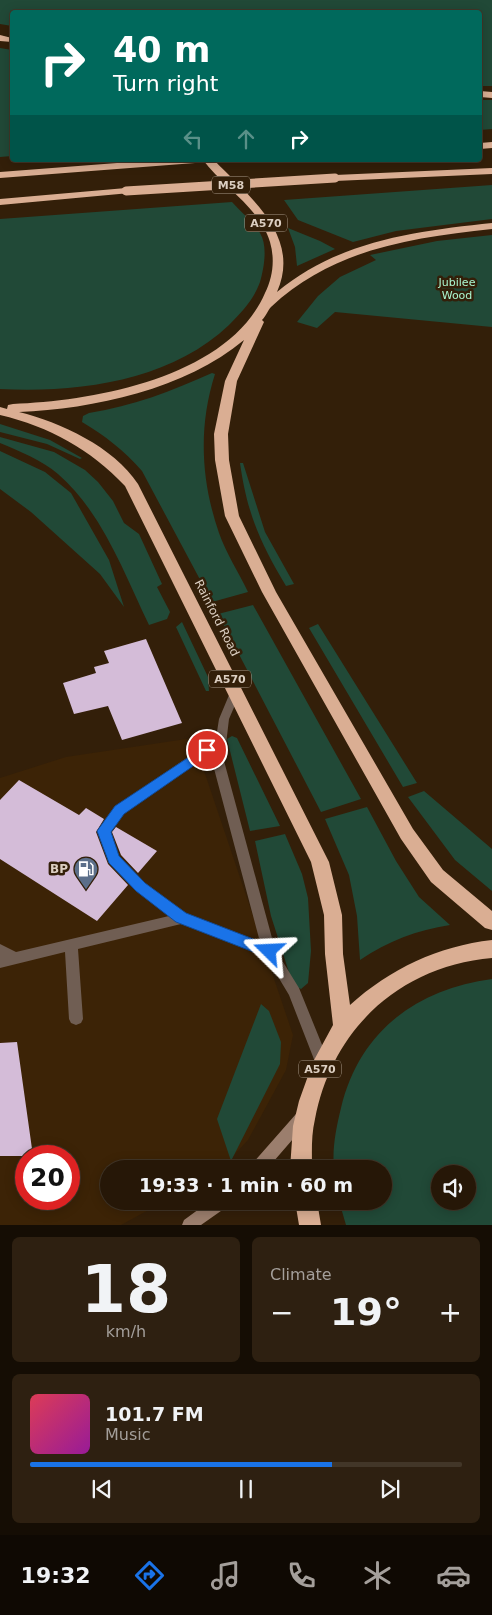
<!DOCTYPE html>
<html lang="en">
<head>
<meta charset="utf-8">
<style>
	body { margin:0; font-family:"DejaVu Sans",sans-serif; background:#2e2011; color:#f1f3f6; height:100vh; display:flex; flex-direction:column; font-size:19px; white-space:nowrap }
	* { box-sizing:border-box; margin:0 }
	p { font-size:16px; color:#a49f9b }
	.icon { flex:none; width:28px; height:28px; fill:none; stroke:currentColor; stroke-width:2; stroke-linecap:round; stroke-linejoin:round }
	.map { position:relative; height:1225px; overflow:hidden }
	.sheet { display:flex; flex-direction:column; gap:12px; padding:12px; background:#150d04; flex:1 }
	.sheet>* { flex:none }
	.banner { position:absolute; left:10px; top:10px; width:472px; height:152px; border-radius:5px; box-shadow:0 2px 12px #0003,0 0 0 1px #423628; background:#00695c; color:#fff; overflow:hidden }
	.controls { position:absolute; left:431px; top:1165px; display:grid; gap:10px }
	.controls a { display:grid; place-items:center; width:45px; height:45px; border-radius:50%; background:#261707; box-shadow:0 2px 12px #0003,0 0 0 1px #423628; font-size:25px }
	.speed { position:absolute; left:15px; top:1145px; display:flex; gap:10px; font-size:25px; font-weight:700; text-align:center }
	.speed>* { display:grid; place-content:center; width:65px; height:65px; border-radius:50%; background:#261707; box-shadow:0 2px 12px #0003,0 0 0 1px #423628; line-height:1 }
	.speed .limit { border:8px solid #d22; background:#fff; color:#111 }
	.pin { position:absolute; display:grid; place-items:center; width:42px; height:42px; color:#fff; margin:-21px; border:2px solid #fff; border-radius:50%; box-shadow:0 1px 5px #0007 }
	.me { position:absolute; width:55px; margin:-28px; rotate:291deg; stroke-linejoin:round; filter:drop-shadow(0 0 4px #0008) }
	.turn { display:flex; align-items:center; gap:18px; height:105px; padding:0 20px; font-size:22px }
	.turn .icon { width:65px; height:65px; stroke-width:2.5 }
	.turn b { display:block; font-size:35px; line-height:42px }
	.lanes { display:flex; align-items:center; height:48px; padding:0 20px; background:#0003; justify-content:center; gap:25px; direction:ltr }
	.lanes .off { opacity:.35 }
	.big { font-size:38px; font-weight:800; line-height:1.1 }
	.sheet .card { flex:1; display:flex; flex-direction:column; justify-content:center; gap:8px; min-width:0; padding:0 18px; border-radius:8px; background:#2e2011 }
	.sheet .dial { align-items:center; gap:0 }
	.dial b { font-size:65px; line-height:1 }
	.song { display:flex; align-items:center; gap:15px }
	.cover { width:60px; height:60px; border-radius:8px; background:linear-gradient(135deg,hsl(350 70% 55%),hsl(300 70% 35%)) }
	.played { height:5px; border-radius:2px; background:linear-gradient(90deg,#1a73e8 70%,#423628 70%) }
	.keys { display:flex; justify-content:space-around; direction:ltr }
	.heat { display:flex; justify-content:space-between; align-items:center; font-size:28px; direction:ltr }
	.sheet .tiles { flex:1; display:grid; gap:12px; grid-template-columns:1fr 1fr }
	.card:last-child { grid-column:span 2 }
	.trip { position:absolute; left:100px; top:1160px; width:292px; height:50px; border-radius:25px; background:#261707; box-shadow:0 2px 12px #0003,0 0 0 1px #423628; font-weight:800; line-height:50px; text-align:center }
	.dock { display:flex; height:80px; justify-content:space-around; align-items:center; background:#0f0903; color:#a49f9b }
	.dock .icon { width:35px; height:35px }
	.dock .current { color:#1a73e8 }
	.dock b { font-size:22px; color:#f1f3f6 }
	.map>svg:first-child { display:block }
</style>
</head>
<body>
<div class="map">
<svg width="492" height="1225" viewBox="0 0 492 1225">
	<rect width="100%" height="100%" fill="#331f09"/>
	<path fill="#3c2306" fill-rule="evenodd" d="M 193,738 L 293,1035 L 286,1070 L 248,1140 L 221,1169 L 109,1169 L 109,1201 L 165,1201 L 121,1225 L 0,1225 L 0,778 L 66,757 ZM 26,1156 L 69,1156 L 69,1199 L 26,1199 Z"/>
	<path fill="#214937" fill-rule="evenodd" d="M 0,0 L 492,0 L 492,86 L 480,86 L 480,12 L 12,12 L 12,26 L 0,24 Z
		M 0,48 L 12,50 L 12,156 L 0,157 Z
		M 480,100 L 492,100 L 492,129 L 480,130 Z
		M 492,185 L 492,219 L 396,231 L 353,242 L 298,220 L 284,200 Z
		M 232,202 C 241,212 253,222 260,233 C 268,246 264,268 260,282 C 254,299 242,312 229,325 C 170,381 79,393 0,389 L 0,219 Z
		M 288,228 L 320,241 L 335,249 L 297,266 L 295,247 Z
		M 492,235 L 492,327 L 335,312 L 317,328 L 297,322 L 318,296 L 340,277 L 376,260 L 370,255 L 437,241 Z
		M 212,373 L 215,374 C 198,427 201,481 219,533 C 226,553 239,573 248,592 L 212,602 L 142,471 C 124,450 105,436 82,422 L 83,416 L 89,413 C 133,406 172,391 212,373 Z
		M 0,424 L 50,440 L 82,458 L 80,459 L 47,444 L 0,432 Z
		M 0,437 L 54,452 L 85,470 L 98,482 L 113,501 L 124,523 L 139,534 L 162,584 L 157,587 L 170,612 L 167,619 L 149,625 C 124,573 102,512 58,474 C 42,460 19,451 0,443 Z
		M 0,451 L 45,472 L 71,493 L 109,560 L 124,607 L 100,574 L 31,512 L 0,489 Z
		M 240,463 L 243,463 L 265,532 L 294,584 L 286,586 C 260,543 247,513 240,463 Z
		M 253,605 L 361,799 L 321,812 L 218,614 Z
		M 182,622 L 208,677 L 209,691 L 206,691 L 176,627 Z
		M 318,624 L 417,783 L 403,787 L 309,628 Z
		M 232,736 L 237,738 L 280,826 L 250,831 L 227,739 Z
		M 424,791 L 492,849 L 492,891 L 455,860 L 408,797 Z
		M 367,807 L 396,861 L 419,897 L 450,925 C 417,930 388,941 360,960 L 357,916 L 349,875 L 325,819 Z
		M 285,834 L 302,874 L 308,898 L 311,951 L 308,983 L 301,989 L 293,985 L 271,916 L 255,841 Z
		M 492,979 L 492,1225 L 346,1225 L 339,1201 L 384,1201 L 384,1169 L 334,1169 C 332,1149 336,1128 341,1108 C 359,1032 416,989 492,979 ZM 440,1174 L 468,1174 L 468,1201 L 440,1201 Z
		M 261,1004 L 269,1011 L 281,1042 L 280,1064 L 231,1161 L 217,1119 Z"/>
	<path fill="#d4bcd8" d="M 146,639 L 182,723 L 122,740 L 108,706 L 74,714 L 63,683 L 96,673 L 94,667 L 109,663 L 104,651 Z
		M 19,780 L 79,815 L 86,808 L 104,819 L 96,832 L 108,864 L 128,885 L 97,921 L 0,859 L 0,800 Z
		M 116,827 L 157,851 L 138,873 L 121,855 L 112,832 Z
		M 17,1042 L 33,1156 L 0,1156 L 0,1043 Z"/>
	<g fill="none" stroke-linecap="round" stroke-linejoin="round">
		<path fill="#705e53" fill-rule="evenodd" d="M 236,687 L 240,688 L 241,691 L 229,719 L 224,761 L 275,949 L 299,988 L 329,1062 L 327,1067 L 322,1068 L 317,1067 L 289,995 L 265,955 L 181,924 L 78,949 L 83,1019 L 81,1023 L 76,1025 L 71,1023 L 69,1019 L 65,952 L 0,968 L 0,944 L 16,952 L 169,916 L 137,891 L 110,863 L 98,831 L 115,807 L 216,738 L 219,719 L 232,688 ZM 214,751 L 212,761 L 260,942 L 185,914 L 145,883 L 119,856 L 110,832 L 123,813 Z"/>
		<path fill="#9b7e6d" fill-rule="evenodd" d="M 301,1112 L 306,1114 L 308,1119 L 306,1124 L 267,1169 L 250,1169 L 252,1164 L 296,1114 Z
			M 210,1201 L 230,1201 L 228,1206 L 201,1225 L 182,1225 L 184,1220 Z"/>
		<path fill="#daae93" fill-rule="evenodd" d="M 0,35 L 12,38 L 12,42 L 0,41 Z
			M 480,91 L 492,92 L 492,98 L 480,97 Z
			M 492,142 L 492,148 L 480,149 L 480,143 Z
			M 156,160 L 200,160 L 195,163 L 0,178 L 0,172 Z
			M 203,160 L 214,160 C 248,196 302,235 277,292 C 338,241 416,231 492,223 L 492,229 C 410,238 333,249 271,307 C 268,310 266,316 262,320 L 264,322 L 237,381 L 228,434 L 229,460 L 239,516 L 276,592 L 413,829 L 443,870 L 492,911 L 492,930 L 485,928 L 431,882 L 401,839 L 262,592 L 225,516 L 215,460 L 214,434 L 225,381 L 244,340 C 186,389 93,409 19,412 C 60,422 114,447 138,484 L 329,862 L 342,915 L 343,954 L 350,1005 C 390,969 438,946 492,940 L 492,958 C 400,966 332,1029 315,1119 C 311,1136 312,1152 312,1169 L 290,1169 L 293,1126 L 299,1101 L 313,1062 L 333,1025 L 325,954 L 324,915 L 311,862 L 125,486 C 90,449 50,427 0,415 L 0,407 L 7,409 L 8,405 L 13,404 C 95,401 229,377 265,293 C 273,277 275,259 270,242 C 260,208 223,187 203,160 Z
			M 492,168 L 492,174 L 335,181 L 330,178 L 335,175 Z
			M 126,188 L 130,189 L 130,193 L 0,205 L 0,199 Z
			M 295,1201 L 317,1201 L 321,1225 L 299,1225 Z"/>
		<path stroke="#daae93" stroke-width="9" d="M 126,191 L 335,178"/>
	</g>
	<path fill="#1a73e8" stroke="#114b97" d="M 207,745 L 212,746 L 213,750 L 212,753 L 124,814 L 111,832 L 119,856 L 145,883 L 186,913 L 274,947 L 276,951 L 274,956 L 269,958 L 176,922 L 136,891 L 109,863 L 97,831 L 115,806 Z"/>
	<defs>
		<symbol id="fuel-pin" viewBox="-11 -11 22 30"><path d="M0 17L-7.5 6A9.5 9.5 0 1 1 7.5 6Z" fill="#5c6f8a" stroke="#331f09"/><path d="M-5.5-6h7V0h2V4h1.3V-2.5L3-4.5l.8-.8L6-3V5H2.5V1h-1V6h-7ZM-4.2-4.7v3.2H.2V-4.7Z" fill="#fff"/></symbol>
	</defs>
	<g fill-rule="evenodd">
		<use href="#fuel-pin" x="72" y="855" width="28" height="38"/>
	</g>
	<g text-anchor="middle" stroke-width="5" stroke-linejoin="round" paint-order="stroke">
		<g fill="#331f09" stroke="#a99a8a" stroke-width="1">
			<rect x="212" y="176.5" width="38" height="17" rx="4"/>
			<rect x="245" y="214.5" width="42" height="17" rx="4"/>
			<rect x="209" y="670.5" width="42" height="17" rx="4"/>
			<rect x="299" y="1060.5" width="42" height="17" rx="4"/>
		</g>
		<g font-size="11" font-weight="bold" fill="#dccfc2">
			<text x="231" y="189">M58</text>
			<text x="266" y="227">A570</text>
			<text x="230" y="683">A570</text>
			<text x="320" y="1073">A570</text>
		</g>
		<g font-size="11" fill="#aaf7d0" stroke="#331f09">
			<text x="457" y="286">Jubilee<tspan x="457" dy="13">Wood</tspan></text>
		</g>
		<g font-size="12" fill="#dccfc2" stroke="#331f09">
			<text transform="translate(217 618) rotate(63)" y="4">Rainford Road</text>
		</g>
		<g font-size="12" font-weight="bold" fill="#dccfc2" stroke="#331f09" text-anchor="end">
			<text x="68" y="873">BP</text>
		</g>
	</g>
</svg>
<div class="controls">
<a><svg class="icon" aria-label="sound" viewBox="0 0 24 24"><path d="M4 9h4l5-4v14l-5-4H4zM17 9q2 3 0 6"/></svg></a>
</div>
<div class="speed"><div class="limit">20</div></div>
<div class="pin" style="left:207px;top:750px;background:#d93025"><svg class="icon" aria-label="arrive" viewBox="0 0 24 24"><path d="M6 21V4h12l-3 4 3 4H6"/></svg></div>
<svg class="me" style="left:269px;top:951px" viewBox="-20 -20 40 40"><path d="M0-17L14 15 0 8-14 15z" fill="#1a73e8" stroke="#fff" stroke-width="4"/></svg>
<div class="trip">19:33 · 1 min · 60 m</div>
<div class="banner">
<div class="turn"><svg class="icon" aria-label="right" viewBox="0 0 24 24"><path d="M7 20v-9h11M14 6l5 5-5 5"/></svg><div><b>40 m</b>Turn right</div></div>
<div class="lanes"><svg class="icon off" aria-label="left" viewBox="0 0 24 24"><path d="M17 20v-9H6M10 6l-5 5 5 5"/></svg><svg class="icon off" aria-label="ahead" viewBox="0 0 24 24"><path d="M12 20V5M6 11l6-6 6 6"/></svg><svg class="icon" aria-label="right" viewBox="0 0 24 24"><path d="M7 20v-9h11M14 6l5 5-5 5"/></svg></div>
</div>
</div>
<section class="sheet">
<div class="tiles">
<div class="card dial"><b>18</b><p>km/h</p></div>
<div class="card"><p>Climate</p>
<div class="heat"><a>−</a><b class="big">19°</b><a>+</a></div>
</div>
<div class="card">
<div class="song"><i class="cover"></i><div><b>101.7 FM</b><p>Music</p></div></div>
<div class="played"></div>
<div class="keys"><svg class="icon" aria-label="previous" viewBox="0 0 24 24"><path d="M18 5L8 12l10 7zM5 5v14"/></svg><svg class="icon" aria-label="pause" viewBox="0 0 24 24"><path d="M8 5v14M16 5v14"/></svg><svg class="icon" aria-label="next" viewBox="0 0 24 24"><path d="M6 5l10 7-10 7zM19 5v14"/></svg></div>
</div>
</div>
</section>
<nav class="dock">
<b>19:32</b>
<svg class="icon current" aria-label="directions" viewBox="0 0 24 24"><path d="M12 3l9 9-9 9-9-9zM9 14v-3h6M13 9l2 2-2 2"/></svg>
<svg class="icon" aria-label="music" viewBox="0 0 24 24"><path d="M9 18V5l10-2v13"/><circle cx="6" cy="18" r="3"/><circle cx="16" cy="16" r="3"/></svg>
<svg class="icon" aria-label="phone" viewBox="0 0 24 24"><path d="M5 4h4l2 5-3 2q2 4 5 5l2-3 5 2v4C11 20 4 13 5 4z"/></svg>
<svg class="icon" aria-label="climate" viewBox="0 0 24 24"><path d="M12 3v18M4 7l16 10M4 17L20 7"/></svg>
<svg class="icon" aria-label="car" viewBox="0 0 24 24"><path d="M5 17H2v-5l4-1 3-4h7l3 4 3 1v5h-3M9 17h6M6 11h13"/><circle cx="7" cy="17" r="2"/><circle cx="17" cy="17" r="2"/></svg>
</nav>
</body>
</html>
